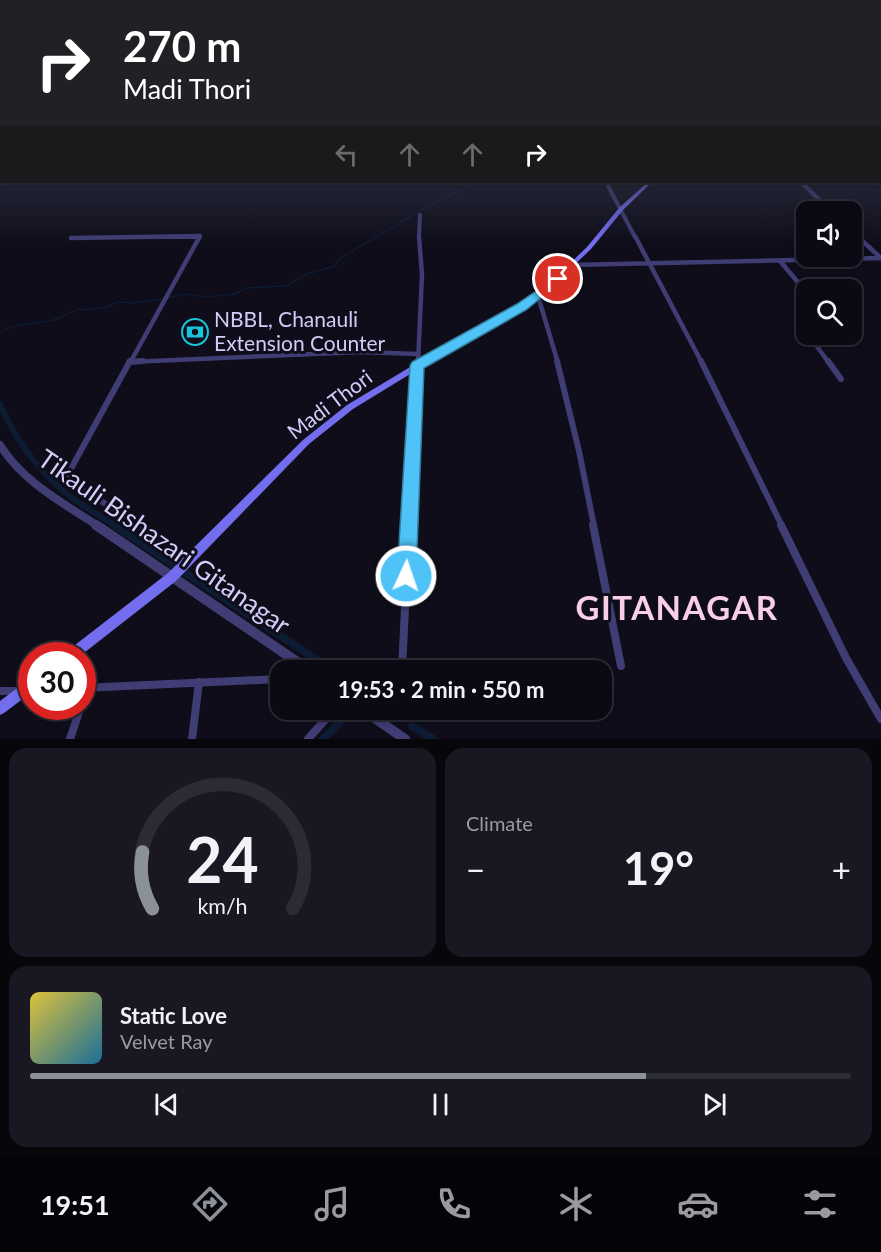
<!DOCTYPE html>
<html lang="en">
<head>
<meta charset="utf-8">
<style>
	body { margin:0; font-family:Lato,sans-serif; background:#191822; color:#f1f3f6; height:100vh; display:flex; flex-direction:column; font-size:22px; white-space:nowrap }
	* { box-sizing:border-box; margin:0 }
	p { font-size:20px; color:#9a9aa0 }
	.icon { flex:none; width:33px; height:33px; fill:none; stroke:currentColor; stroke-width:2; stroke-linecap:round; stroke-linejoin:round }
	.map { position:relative; height:739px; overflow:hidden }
	.drawer { display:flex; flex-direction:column; gap:9px; padding:9px; background:#06060b; flex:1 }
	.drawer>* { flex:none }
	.banner { position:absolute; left:0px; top:0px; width:882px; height:183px; box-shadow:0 3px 9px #0003,0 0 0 2px #2b2b34; background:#202124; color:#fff; overflow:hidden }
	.tools { position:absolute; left:796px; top:201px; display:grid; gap:12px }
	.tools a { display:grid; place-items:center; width:66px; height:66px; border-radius:12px; background:#0b0a14; box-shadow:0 3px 9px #0003,0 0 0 2px #2b2b34; font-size:30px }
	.speed { position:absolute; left:18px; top:642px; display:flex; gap:12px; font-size:30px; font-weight:700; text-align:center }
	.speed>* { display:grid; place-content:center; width:78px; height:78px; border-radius:50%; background:#0b0a14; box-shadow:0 3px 9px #0003,0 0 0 2px #2b2b34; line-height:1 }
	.speed .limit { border:9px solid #d22; background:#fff; color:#111 }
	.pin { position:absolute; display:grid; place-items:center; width:51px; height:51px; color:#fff; margin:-26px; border:3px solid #fff; border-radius:50%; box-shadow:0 2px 6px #0007 }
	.me { position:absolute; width:66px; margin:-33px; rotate:3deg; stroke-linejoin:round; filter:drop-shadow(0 0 4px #0008) }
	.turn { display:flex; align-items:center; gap:21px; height:126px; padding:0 24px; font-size:27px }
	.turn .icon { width:78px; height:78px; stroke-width:2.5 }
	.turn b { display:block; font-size:42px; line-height:51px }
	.lanes { display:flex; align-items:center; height:57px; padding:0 24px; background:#0003; justify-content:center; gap:30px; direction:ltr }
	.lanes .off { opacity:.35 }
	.big { font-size:45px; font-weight:700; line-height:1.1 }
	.drawer .tile { flex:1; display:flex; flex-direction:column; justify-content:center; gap:9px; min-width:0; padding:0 21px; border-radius:18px; background:#191822 }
	.drawer .dial { align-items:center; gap:0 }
	.dial svg { height:156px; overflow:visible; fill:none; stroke:#2b2b34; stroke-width:7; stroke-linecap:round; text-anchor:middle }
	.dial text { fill:#f1f3f6; stroke:none }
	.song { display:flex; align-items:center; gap:18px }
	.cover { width:72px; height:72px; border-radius:9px; background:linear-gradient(135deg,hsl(50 70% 55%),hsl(200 70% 35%)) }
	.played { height:6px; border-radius:3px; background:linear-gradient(90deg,#8c9099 75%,#2b2b34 75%) }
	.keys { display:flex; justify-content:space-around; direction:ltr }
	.heat { display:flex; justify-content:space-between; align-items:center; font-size:33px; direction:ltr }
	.drawer .tiles { flex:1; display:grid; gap:9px; grid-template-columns:1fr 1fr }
	.tile:last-child { grid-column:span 2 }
	.trip { position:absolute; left:270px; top:660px; width:342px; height:60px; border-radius:18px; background:#0b0a14; box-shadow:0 3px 9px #0003,0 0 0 2px #2b2b34; font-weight:700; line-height:60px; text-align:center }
	.tab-bar { display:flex; height:96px; justify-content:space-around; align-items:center; background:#040408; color:#9a9aa0 }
	.tab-bar .icon { width:42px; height:42px }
	.tab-bar .on { color:#8c9099 }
	.tab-bar b { font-size:27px; color:#f1f3f6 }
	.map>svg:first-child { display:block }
</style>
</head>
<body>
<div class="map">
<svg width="881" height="739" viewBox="0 0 881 739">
	<rect width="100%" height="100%" fill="#0f0d1a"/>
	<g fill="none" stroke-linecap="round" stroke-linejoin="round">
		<path stroke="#0d1b33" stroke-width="1.5" d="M 168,298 L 184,294 L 206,297 L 235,294 L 245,288 L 286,286 L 307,274 L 335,266 L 339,259 L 420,211 L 477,182
			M 0,332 L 10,327 L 54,320 L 77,310 L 104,308 L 118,302 L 135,303 L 163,299"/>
		<path stroke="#0d1b33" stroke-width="6" d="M 0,404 C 14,437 35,466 62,490 C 78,504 99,515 116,526"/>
		<path stroke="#0d1b33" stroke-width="8" d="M 114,525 L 332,670
			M 390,710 L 394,712
			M 412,726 L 433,739
			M 323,739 L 350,712"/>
		<path stroke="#3f3d74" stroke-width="4" d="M 606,182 L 635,237
			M 801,182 L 832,212
			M 852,231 L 859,237
			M 159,237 L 199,237
			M 419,237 L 420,215"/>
		<path stroke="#3f3d74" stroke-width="4.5" d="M 635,236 L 702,363
			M 857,236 L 881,258
			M 71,238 L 200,236 L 130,363
			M 780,261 L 807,293
			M 571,265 L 881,258
			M 538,296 L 558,363
			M 808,334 L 829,363
			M 129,362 L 361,352 L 417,354
			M 418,363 L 422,275 L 419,236"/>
		<path stroke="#3f3d74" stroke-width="6" d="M 130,361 L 68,474 L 76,485 L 140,526
			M 557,361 L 579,451 L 594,526
			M 701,361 L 782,526
			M 828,361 L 841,379
			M 129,362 L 143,361
			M 409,526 L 418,361"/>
		<path stroke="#3f3d74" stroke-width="8" d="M 138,525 L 190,559
			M 593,525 L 621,666
			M 781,525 L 846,658 L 881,719
			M 402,670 L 409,525
			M 82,688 L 280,679
			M 0,691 L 18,691
			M 82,702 L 91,687
			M 70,739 L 81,706
			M 192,739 L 199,682
			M 308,739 L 334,710"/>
		<path stroke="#3f3d74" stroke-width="8" d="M 0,445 C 23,482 63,503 98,526"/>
		<path stroke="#3f3d74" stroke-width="10" d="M 96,525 L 309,670
			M 363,710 L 405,739"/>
		<path fill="#726eee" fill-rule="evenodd" d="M 648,182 L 652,182 L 623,210 L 591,249 L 543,295 L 523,309 L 474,335 L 353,409 L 309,444 L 176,581 L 80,656 L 64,656 L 66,652 L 168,573 L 303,440 L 347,405 L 470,331 L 519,305 L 539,293 L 587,247 L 619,208 Z
			M 32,678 L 32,692 L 4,713 L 0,715 L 0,701 L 28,680 Z"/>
	</g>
	<linearGradient id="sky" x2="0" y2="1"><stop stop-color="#08070e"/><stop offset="0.57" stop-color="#313549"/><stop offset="1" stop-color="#313549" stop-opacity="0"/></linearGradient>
	<rect width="881" height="244" fill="url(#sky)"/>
	<path fill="#4fc3f7" stroke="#337fa1" stroke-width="1.5" d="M 558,276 L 562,277 L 562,281 L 526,310 L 424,368 L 416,576 L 413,583 L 406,586 L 400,583 L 397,576 L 410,366 L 412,362 L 517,304 Z"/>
	<defs>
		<symbol id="bank-ring" viewBox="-11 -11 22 22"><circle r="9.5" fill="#0f0d1a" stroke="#19c5d8" stroke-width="1.5"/><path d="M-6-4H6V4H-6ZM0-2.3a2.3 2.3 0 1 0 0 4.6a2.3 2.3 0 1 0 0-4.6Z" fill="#19c5d8"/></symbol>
	</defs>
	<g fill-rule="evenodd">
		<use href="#bank-ring" x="180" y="317" width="30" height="30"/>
	</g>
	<g text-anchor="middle" stroke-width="6" stroke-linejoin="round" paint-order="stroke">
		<g font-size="21" fill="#d2ccf9" stroke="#0f0d1a" text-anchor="start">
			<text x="214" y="327">NBBL, Chanauli<tspan x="214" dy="24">Extension Counter</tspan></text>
		</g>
		<g font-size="21" fill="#d2ccf9" stroke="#0f0d1a">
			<text transform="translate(330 405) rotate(-37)" y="7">Madi Thori</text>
		</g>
		<g font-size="26" fill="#d2ccf9" stroke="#0f0d1a">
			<text transform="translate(164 542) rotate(35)" y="9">Tikauli Bishazari Gitanagar</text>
		</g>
		<g font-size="33" font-weight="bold" letter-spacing="1.5" fill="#f9cee9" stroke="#0f0d1a">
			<text x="677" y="620">GITANAGAR</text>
		</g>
	</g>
</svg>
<div class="tools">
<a><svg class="icon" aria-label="sound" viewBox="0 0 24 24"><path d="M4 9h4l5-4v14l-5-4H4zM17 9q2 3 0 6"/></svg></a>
<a><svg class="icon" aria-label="search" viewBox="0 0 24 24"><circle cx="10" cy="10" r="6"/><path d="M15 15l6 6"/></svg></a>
</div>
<div class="speed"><div class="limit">30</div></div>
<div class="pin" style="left:558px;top:279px;background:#d93025"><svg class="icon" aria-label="arrive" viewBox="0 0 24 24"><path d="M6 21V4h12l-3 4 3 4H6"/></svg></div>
<svg class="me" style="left:406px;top:576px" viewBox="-20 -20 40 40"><circle r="17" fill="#4fc3f7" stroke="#fff" stroke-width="3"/><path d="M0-11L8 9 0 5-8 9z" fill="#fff"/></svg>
<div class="trip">19:53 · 2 min · 550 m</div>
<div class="banner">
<div class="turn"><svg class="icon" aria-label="right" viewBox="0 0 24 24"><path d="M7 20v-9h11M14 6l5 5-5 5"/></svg><div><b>270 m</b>Madi Thori</div></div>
<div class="lanes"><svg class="icon off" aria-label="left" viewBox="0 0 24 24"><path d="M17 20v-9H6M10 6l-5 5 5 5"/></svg><svg class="icon off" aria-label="ahead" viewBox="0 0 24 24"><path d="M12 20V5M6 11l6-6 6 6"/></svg><svg class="icon off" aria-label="ahead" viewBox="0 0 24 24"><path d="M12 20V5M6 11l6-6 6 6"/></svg><svg class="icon" aria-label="right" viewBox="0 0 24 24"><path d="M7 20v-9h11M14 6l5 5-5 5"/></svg></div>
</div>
</div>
<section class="drawer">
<div class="tiles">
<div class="tile dial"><svg viewBox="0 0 100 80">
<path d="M14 69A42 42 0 1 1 86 69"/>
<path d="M14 69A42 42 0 0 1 9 40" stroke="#8c9099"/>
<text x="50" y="56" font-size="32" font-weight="700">24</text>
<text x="50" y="72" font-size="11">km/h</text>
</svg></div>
<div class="tile"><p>Climate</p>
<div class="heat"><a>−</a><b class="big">19°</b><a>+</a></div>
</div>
<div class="tile">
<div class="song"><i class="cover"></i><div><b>Static Love</b><p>Velvet Ray</p></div></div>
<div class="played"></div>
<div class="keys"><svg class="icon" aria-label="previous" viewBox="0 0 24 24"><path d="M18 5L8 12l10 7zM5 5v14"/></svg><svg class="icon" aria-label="pause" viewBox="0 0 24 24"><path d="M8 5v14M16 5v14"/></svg><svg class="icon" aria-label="next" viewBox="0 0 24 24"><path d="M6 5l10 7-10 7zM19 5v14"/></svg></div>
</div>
</div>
</section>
<nav class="tab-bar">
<b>19:51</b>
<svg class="icon on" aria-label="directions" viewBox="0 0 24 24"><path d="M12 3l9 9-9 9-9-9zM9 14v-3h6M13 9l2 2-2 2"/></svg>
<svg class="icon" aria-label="music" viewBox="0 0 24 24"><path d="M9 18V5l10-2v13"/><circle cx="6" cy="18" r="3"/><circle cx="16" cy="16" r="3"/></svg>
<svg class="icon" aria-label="phone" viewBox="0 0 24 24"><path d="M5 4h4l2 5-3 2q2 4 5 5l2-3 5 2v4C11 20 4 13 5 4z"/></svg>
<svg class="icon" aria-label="climate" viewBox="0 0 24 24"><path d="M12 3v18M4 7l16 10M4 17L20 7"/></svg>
<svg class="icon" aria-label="car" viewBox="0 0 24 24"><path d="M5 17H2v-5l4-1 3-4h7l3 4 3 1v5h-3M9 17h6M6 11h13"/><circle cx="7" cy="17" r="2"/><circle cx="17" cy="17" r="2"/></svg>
<svg class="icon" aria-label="filters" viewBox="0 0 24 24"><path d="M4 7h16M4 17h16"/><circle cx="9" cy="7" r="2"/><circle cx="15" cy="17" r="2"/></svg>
</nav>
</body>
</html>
